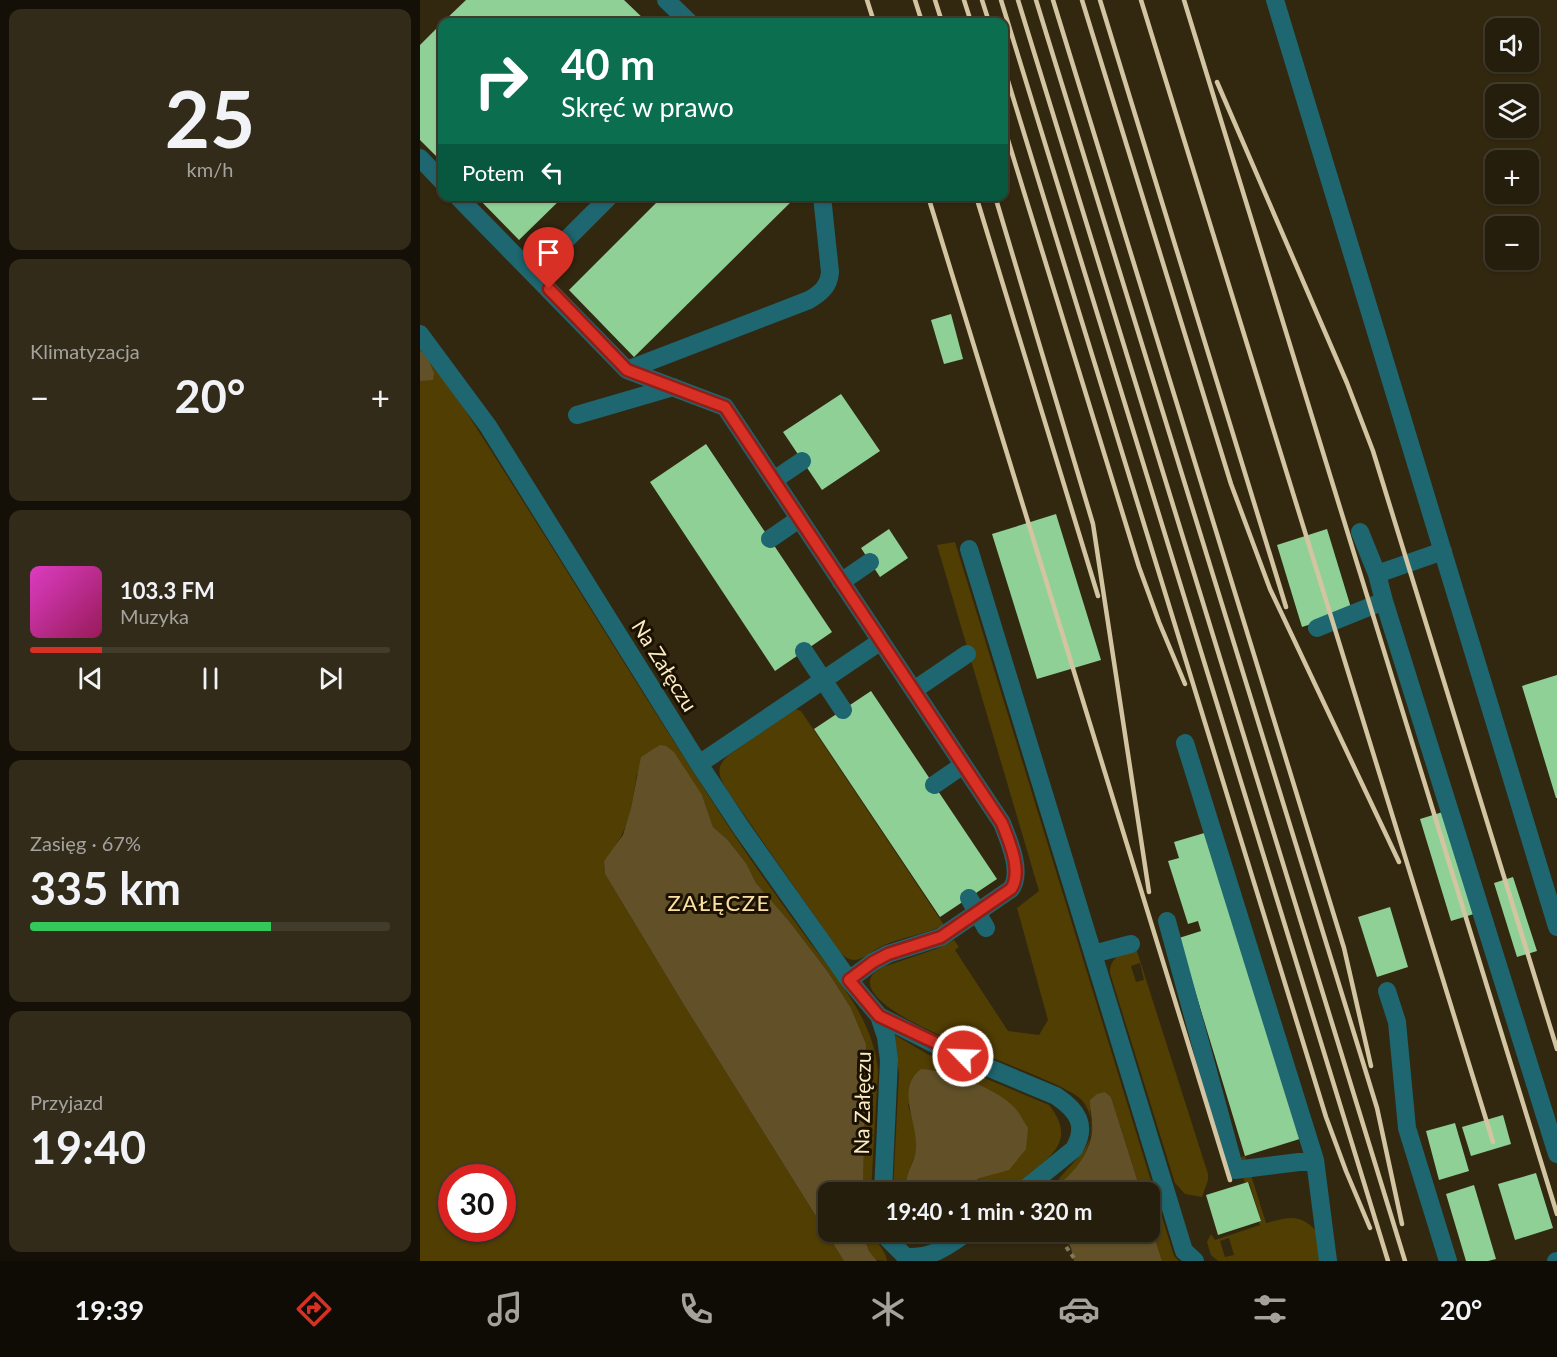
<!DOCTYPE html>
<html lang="pl">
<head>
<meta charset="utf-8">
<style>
	body { margin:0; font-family:Lato,sans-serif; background:#322b1a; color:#f1f3f6; height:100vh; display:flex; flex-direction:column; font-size:22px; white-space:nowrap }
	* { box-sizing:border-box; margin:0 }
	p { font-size:20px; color:#a4a29d }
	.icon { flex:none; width:33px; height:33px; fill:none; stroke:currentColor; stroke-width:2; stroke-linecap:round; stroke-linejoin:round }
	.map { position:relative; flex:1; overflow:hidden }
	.details { display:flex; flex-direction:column; gap:9px; padding:9px; background:#151007; width:420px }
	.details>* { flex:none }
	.hud { position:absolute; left:18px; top:18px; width:570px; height:183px; border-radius:12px; box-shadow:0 2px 4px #0004,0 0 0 2px #423c2d; background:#0b6e4f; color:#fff; overflow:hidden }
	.buttons { position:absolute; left:1065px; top:18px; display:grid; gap:12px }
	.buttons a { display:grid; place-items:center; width:54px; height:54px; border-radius:12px; background:#261e0c; box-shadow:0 2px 4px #0004,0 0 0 2px #423c2d; font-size:30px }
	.speed { position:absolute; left:18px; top:1164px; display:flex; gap:12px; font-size:30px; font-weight:700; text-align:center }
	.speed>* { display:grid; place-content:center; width:78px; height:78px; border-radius:50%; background:#261e0c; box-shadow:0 2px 4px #0004,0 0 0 2px #423c2d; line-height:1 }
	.speed .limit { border:9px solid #d22; background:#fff; color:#111 }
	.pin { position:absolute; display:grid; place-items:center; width:51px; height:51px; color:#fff; margin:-62px -26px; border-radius:50% 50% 50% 0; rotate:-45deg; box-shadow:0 0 6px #0007 }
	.pin .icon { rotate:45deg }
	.me { position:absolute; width:66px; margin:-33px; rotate:294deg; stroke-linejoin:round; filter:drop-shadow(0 0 4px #0008) }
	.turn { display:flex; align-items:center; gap:21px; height:126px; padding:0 24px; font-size:27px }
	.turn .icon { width:78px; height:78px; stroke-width:2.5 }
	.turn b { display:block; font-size:42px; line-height:51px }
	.then { display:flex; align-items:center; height:57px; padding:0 24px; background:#0003; gap:12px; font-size:22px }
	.big { font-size:45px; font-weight:700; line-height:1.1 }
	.details .card { flex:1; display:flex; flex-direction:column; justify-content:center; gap:9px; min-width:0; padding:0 21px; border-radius:12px; background:#322b1a }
	.details .dial { align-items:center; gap:0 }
	.dial b { font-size:78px; line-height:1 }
	.song { display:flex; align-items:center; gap:18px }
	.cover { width:72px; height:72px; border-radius:9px; background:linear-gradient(135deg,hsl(310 70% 55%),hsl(330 70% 35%)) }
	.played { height:6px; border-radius:3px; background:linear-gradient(90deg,#d93025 20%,#423c2d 20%) }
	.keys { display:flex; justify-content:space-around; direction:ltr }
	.heat { display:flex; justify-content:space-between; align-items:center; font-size:33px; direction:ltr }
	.charge { height:9px; border-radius:4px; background:linear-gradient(90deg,#34c759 67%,#423c2d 0) }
	.trip { position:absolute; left:398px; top:1182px; width:342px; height:60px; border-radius:12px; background:#261e0c; box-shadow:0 2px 4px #0004,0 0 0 2px #423c2d; font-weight:700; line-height:60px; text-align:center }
	.tab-bar { display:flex; height:96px; justify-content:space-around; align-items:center; background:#0f0c05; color:#a4a29d }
	.tab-bar .icon { width:42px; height:42px }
	.tab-bar .current { color:#d93025 }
	.tab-bar b { font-size:27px; color:#f1f3f6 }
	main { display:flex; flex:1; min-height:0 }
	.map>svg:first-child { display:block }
</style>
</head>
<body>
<main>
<section class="details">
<div class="card dial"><b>25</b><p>km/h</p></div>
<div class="card"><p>Klimatyzacja</p>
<div class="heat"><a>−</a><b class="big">20°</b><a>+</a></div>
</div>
<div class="card">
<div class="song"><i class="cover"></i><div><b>103.3 FM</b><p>Muzyka</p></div></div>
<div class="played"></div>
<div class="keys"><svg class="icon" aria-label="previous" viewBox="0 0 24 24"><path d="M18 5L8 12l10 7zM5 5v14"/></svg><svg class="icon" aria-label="pause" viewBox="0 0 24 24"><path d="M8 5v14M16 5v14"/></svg><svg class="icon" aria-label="next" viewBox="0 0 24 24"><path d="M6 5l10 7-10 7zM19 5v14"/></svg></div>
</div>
<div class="card"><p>Zasięg · 67%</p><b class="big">335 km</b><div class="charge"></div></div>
<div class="card"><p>Przyjazd</p><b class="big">19:40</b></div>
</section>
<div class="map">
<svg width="1137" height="1261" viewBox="0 0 1137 1261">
	<rect width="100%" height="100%" fill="#322810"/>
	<path fill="#513e03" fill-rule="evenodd" d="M 0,341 C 103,497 199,658 301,815 C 329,858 359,900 389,941 C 419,981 453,1019 458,1071 L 451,1192 L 443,1192 L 446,1044 L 431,1008 L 408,972 L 369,921 L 336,883 L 326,863 L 307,839 L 293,827 L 282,795 L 217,774 C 211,811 209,832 184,861 L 185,874 L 264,1005 L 424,1261 L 0,1261 ZM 32,1178 L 82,1178 L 82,1228 L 32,1228 Z
		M 535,542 L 754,1256 L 759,1261 L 742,1261 L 729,1220 L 729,1192 L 721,1192 L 691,1097 L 685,1092 L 670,1111 C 674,1134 668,1156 652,1173 C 644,1180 637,1184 631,1192 C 641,1169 670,1155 672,1128 C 672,1116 666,1102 657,1096 C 622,1071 455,1023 450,984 C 449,975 456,971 463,967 L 516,949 L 534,940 L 539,947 L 535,950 L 588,1031 L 619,1035 L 628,1020 L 597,908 L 619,891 L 517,545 Z
		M 375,709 L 381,711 L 524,925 C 504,935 481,937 460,947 C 452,951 445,959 435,960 C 428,960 423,956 419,951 L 309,793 C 300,779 293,768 309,755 Z
		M 716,948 L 788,1174 L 788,1180 L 782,1197 L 765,1194 L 755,1183 L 690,973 C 690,956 703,953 716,948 ZM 720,963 L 724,980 L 716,982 L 711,966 Z
		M 475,1035 L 507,1054 L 629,1105 C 655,1138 635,1154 609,1174 C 602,1180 594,1188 586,1191 C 577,1196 558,1192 548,1192 C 555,1175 572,1174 589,1169 L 522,1074 L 511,1070 L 488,1105 C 492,1119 499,1136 496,1151 C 492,1167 484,1176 487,1192 L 473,1192 L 479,1073 L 473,1036 Z
		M 825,1156 L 846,1223 C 869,1217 880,1213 897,1232 L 899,1261 L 798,1261 L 791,1255 L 787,1242 L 791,1234 L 795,1240 L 840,1225 L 839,1222 L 841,1221 L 829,1182 L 825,1183 L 817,1158 ZM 809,1238 L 814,1255 L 805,1257 L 800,1241 Z
		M 442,1232 L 452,1232 C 455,1242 466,1250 467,1261 L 456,1260 L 449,1251 Z
		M 480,1232 L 479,1232 L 533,1232 C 513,1240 496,1251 480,1232 Z"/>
	<path fill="#625128" d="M 0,351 L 6,354 L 14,373 L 13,380 L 0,381 Z
		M 240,745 L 246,746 L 254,752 L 282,795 L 293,827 L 307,839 L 326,863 L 336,883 L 369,921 L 408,972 L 431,1008 L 446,1044 L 443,1192 L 408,1192 L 408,1232 L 442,1232 L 449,1251 L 457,1261 L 424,1261 L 264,1005 L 185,874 L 184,861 L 203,835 L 211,808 L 221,757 Z
		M 501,1069 C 529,1071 571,1086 592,1105 C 599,1111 603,1121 608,1128 L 606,1149 L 589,1170 L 560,1178 L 553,1182 L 548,1192 L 487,1192 C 483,1173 495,1165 496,1148 C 498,1123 475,1089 501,1069 Z
		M 685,1092 L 691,1097 L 721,1192 L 631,1192 C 637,1184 645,1180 652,1172 C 663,1161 674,1140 672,1124 C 672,1116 670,1109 670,1100 L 677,1094 Z
		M 729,1220 L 742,1261 L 654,1261 L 651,1248 L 643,1232 L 729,1232 Z"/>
	<path fill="#8fd097" d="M 46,0 L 204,0 L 227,22 L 23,22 Z
		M 22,23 L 22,162 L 0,140 L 0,45 Z
		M 56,196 L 144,196 L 99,240 Z
		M 243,196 L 377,196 L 214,357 L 149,290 Z
		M 531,314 L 543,359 L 524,364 L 511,320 Z
		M 421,394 L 460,451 L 402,490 L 363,432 Z
		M 286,444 L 412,632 L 355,671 L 230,482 Z
		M 636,514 L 681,660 L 617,679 L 572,534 Z
		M 469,529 L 488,558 L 460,577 L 441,548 Z
		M 907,529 L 932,611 L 882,627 L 857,545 Z
		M 1137,675 L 1137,798 L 1136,798 L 1102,686 Z
		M 451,691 L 577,879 L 520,917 L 394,729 Z
		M 1026,811 L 1057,913 L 1031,921 L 1000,819 Z
		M 791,831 L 886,1137 L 825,1156 L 759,938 L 781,931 L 778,921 L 768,924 L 748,861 L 759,858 L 754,842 Z
		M 1093,877 L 1117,951 L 1097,957 L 1074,883 Z
		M 970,907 L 988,967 L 957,977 L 938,917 Z
		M 1083,1115 L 1091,1144 L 1051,1156 L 1042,1127 Z
		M 1035,1123 L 1049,1171 L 1019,1180 L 1006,1131 Z
		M 1116,1173 L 1133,1228 L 1095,1240 L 1078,1184 Z
		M 828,1182 L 841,1221 L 798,1235 L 786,1195 Z
		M 1054,1185 L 1076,1259 L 1068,1261 L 1046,1261 L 1026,1194 Z"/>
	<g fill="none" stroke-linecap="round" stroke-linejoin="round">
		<path stroke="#837759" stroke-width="4" stroke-dasharray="4.5 4.5" stroke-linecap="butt" d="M 636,1232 L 656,1261"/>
		<path stroke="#1e6670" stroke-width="18" d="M 246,0 L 269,22
			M 855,0 L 1137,927
			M 0,158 L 22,181
			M 37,196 L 207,370 L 305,407 L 582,823 C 589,841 603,872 591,889 L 521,937 L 468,954 L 453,962 L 429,980
			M 113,273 L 190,196
			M 0,334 L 68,426 L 279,764 L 322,829 L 429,980 L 459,1016 L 466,1037 L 469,1060 L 463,1192
			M 207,370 L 389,300 C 401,293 409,286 410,272 L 402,196
			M 157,415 L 253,387
			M 354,480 L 382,461
			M 940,532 L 957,574 L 1023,551
			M 350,539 L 379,519
			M 549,549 L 764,1251 L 775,1261
			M 421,582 L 450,562
			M 964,601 L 1137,1154
			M 897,628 L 964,601 L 957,574
			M 384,651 L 423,710
			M 494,690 L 547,654
			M 765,743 L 895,1160
			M 279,764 L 461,641
			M 514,785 L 543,765
			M 549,898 L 566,928
			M 747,921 L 815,1170 L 895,1160 L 908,1261
			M 673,954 L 711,944
			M 967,991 L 977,1022 L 987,1128 L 1028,1261
			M 459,1016 L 524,1049 L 636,1096 C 657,1110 668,1125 654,1149 L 601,1192
			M 465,1232 L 465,1236 L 486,1257 C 513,1258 526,1247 548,1232
			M 1136,1261 L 1137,1261"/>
		<path stroke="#d4c5a2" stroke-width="4.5" d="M 447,0 L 454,22
			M 495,0 L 502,22
			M 515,0 L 522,22
			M 544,0 L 551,22
			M 562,0 L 569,22
			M 581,0 L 968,1261
			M 598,0 L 985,1261
			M 616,0 L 957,1108 L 982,1224
			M 633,0 L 924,948 L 951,1066
			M 662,0 L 811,484 L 850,589 L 979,862
			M 680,0 L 866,607
			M 721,0 L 1073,1142
			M 764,0 L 1137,1214
			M 584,68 L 906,1117 L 926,1171 L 950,1228
			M 797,82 L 927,383 L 953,451 L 1137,1049
			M 584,127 L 719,567 L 739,622 L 765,684
			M 508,196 L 810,1180
			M 556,196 L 678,596
			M 575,196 L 673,524 L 729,892"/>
	</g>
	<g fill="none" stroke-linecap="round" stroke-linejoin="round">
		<defs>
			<path id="route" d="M 129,289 L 207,370 L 305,407 L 582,823 C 589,841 603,872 591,889 L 521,937 L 468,954 L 453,962 L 429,980 L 459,1016 L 543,1056"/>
		</defs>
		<use href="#route" stroke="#8d1f18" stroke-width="15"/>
		<use href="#route" stroke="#d93025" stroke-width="10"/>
	</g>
	<g text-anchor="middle" stroke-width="6" stroke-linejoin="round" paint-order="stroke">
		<g font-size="21" fill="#fcecc6" stroke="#1a1100">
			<text transform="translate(244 666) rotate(58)" y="7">Na Załęczu</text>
			<text transform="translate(443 1103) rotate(-89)" y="7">Na Załęczu</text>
		</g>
		<g font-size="22" letter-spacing="1.5" fill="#fae0a3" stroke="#1a1100">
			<text x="299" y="911">ZAŁĘCZE</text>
		</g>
	</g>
</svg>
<div class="buttons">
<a><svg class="icon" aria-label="sound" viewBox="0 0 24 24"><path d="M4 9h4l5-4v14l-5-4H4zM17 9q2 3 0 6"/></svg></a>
<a><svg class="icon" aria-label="layers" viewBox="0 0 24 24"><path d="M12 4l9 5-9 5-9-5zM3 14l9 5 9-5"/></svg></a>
<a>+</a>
<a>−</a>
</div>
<div class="speed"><div class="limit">30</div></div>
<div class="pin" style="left:129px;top:289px;background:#d93025"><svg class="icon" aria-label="arrive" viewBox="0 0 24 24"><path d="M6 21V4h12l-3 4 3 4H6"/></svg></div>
<svg class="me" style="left:543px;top:1056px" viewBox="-20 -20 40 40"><circle r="17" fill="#d93025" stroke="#fff" stroke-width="3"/><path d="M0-11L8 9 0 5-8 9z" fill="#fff"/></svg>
<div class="trip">19:40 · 1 min · 320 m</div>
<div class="hud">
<div class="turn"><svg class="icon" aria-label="right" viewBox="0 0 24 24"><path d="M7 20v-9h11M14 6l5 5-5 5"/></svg><div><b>40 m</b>Skręć w prawo</div></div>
<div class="then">Potem<svg class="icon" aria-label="left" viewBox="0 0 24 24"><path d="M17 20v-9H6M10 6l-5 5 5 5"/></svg></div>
</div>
</div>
</main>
<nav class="tab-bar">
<b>19:39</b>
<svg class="icon current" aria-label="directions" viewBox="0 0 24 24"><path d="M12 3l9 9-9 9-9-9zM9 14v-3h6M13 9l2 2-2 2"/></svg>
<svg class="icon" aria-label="music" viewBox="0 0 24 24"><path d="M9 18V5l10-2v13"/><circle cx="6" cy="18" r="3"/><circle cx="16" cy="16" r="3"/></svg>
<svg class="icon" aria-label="phone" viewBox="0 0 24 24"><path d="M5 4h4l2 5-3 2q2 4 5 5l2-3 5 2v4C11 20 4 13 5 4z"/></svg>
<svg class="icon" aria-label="climate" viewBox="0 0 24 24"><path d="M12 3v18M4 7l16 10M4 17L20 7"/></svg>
<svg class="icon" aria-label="car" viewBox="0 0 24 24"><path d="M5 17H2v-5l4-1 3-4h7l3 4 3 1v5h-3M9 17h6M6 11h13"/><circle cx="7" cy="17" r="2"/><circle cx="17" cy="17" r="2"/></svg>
<svg class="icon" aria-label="filters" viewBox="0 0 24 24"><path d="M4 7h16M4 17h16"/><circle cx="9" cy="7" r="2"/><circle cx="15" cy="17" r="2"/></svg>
<b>20°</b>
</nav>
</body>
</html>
